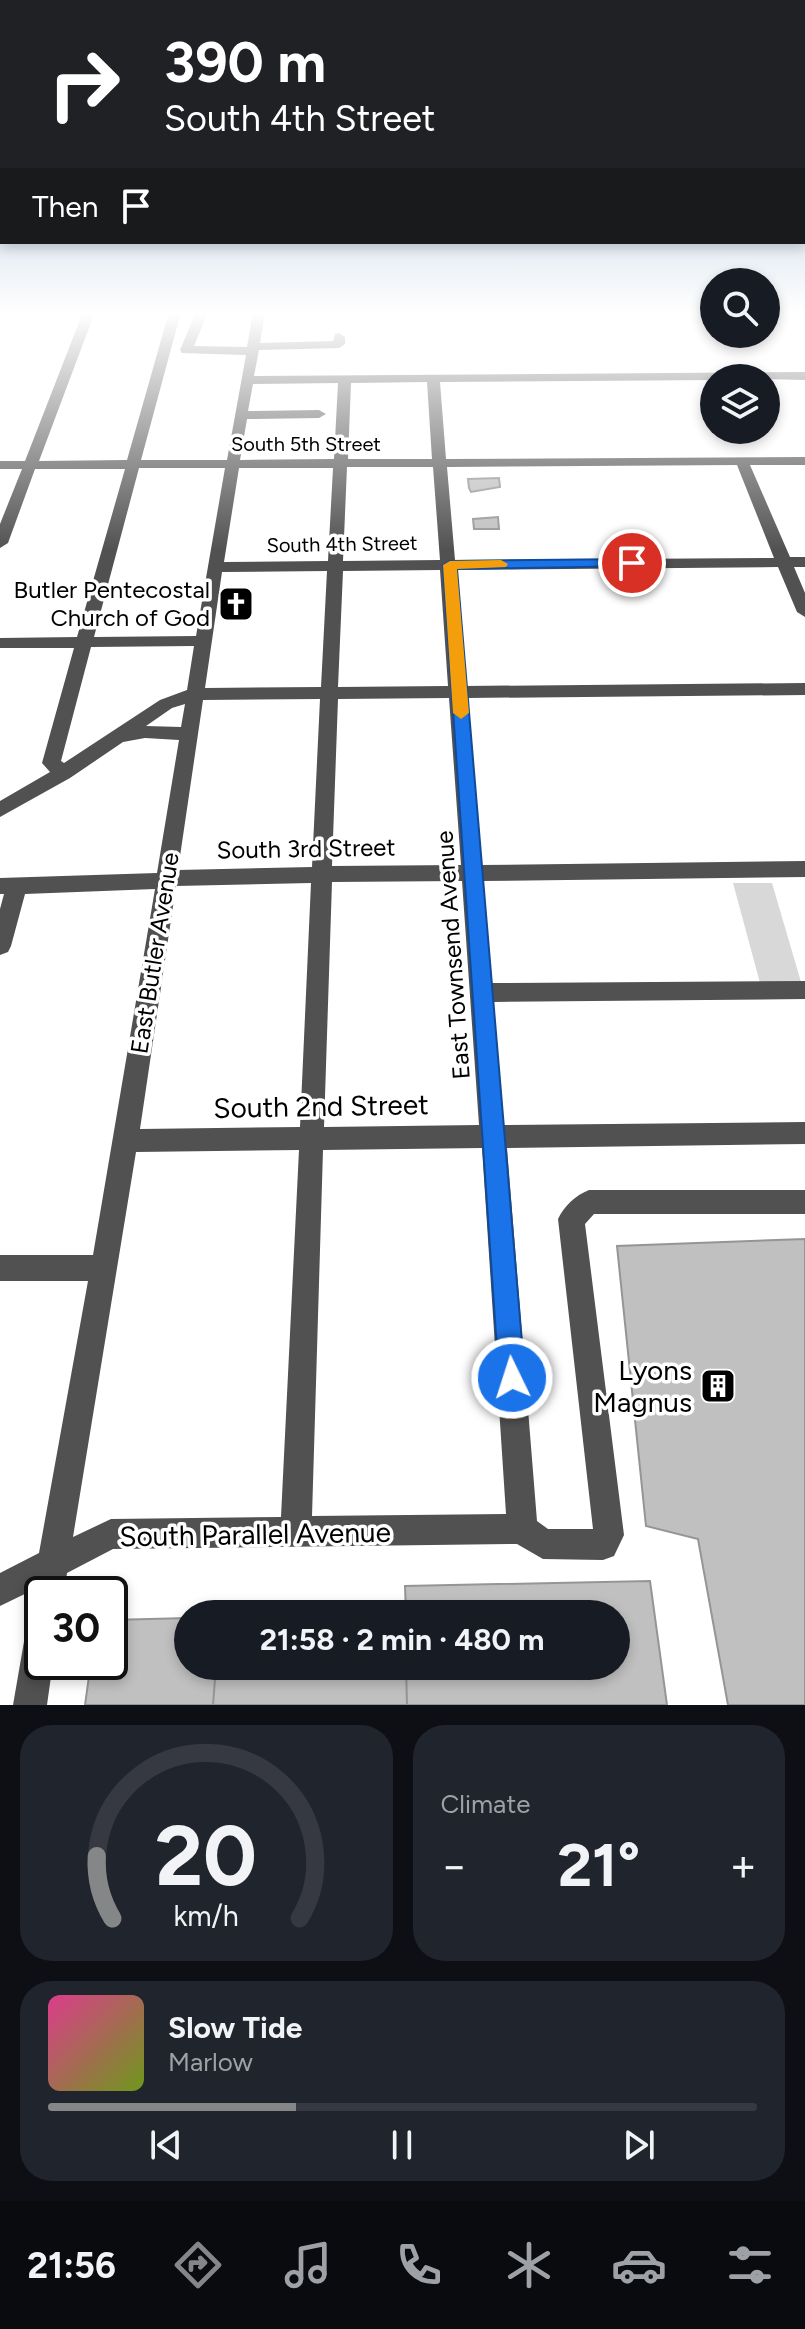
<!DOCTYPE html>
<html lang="en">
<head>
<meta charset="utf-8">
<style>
	body { margin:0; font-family:Figtree,sans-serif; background:#20242c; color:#f1f3f6; height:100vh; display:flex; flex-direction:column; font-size:30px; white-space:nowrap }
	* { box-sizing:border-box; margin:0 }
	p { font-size:26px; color:#9ea1a6 }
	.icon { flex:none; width:44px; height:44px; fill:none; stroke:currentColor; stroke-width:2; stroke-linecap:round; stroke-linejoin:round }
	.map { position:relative; height:1705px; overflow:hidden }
	.side { display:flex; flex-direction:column; gap:20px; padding:20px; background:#0d0f14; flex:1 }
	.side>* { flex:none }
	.banner { position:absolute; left:0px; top:0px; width:806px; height:244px; box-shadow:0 4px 12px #0003; background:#202124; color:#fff; overflow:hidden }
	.controls { position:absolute; left:700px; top:268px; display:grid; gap:16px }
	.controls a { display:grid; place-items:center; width:80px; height:80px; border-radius:50%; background:#171b24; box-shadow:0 4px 12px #0003; font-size:40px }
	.speed { position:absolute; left:24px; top:1576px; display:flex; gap:16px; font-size:40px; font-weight:700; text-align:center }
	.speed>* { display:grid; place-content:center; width:104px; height:104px; border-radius:50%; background:#171b24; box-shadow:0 4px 12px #0003; line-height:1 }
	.speed .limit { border:4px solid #111; border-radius:12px; background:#fff; color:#111 }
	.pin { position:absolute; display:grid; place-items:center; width:68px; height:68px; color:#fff; margin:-34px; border:4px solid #fff; border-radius:50%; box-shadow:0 2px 8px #0007 }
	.me { position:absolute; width:88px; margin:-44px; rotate:356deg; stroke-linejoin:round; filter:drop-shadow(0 0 6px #0008) }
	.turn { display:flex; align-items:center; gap:28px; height:168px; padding:0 32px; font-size:36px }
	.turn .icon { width:104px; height:104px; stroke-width:2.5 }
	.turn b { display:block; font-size:56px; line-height:68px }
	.then { display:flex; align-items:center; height:76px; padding:0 32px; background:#0003; gap:16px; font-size:30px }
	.big { font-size:60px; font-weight:700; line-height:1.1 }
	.side .card { flex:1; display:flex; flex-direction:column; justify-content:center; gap:12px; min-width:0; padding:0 28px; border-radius:32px; background:#20242c }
	.side .dial { align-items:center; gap:0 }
	.dial svg { height:208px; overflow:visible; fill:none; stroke:#363941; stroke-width:7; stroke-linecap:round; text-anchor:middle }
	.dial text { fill:#f1f3f6; stroke:none }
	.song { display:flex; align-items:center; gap:24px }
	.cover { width:96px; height:96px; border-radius:12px; background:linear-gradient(135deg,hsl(330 70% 55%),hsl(80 70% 35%)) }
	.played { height:8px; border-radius:4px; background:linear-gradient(90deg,#858687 35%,#363941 35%) }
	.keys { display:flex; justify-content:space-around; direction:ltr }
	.heat { display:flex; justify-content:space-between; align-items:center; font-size:44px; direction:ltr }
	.side .tiles { flex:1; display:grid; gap:20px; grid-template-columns:1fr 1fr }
	.card:last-child { grid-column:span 2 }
	.trip { position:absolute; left:174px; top:1600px; width:456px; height:80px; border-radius:40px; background:#171b24; box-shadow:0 4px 12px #0003; font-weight:700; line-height:80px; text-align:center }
	.tab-bar { display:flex; height:128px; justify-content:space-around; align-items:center; background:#090b0e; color:#9ea1a6 }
	.tab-bar .icon { width:56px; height:56px }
	.tab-bar .selected { color:#858687 }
	.tab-bar b { font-size:36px; color:#f1f3f6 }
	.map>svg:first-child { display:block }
</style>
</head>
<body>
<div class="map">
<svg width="805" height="1705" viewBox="0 0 805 1705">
	<rect width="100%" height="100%" fill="#fff"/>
	<path fill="#d8d8d8" d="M 733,883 L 772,883 L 801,982 L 760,983 Z"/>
	<path fill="#c0c0c0" stroke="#959595" stroke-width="2" d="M 499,478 L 500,487 L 471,492 L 469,488 L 468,479 Z
		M 498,517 L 499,529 L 474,529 L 473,519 Z
		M 805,1239 L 805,1705 L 728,1705 L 698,1539 L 646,1526 L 617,1246 Z
		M 650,1581 L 667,1705 L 407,1705 L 406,1666 L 616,1666 L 616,1614 L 406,1614 L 405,1586 Z
		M 188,1618 L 188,1666 L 216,1666 L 213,1705 L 85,1705 L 91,1662 L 110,1662 L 110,1620 Z
		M 216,1666 L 406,1666 L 407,1705 L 213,1705 Z"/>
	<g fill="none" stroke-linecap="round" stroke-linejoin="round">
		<path fill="#515151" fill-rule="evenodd" d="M 0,312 L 53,312 L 47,315 L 0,315 Z
			M 83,312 L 95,312 L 39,461 L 127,460 L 169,312 L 181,312 L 141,460 L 227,460 L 246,355 L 182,353 L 180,350 L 196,312 L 208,312 L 194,346 L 247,347 L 253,312 L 265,312 L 260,343 L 333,341 L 335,334 L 339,333 L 345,337 L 345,344 L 339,348 L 259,350 L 254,376 L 805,372 L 805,380 L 714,378 L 714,380 L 440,382 L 446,459 L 805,457 L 805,465 L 750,465 L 790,557 L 805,557 L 805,567 L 794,567 L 805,593 L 805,617 L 797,612 L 778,567 L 456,570 L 466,686 L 805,683 L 805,695 L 467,698 L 481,865 L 805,861 L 805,877 L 482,881 L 491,983 L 805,981 L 805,999 L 493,1002 L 503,1125 L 805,1122 L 805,1144 L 507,1148 L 537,1521 L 548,1529 L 593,1529 L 558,1219 C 564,1206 576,1195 589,1190 L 805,1190 L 805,1214 L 594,1214 L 585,1224 L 624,1535 L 614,1556 L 603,1560 L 543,1559 L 517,1544 L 113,1549 L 67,1573 L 64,1594 L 42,1594 L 42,1607 L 37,1605 L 33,1590 L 0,1606 L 0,1573 L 39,1553 L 88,1281 L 0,1281 L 0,1255 L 93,1255 L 155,889 L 25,894 L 11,946 L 8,952 L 0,955 L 0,909 L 4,894 L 0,894 L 0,878 L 157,873 L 179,740 L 145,738 L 123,742 L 70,778 L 0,817 L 0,801 L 50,772 L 42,763 L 74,648 L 0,648 L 0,638 L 77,637 L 125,469 L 35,469 L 8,543 L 0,548 L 0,524 L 22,469 L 0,469 L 0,461 L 25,461 ZM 427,382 L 432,459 L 348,459 L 351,383 ZM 338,383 L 334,459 L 240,460 L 247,419 L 319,418 L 326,414 L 319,410 L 248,411 L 253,384 ZM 737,465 L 774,558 L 455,560 L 447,467 ZM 347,467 L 433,467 L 440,560 L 343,561 ZM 139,468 L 225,468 L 196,636 L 94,637 ZM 239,468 L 333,468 L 328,561 L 224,562 ZM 440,570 L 448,686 L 338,687 L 343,571 ZM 327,571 L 321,687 L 205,688 L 222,572 ZM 194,646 L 187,690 L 160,700 L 64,763 L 61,761 L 91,647 ZM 449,698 L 461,865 L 332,866 L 338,699 ZM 320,699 L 312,867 L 178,870 L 203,700 ZM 185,704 L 181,727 L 146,726 L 172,708 ZM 462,881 L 479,1125 L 324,1127 L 332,882 ZM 311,883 L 300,1127 L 140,1129 L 176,886 ZM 482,1148 L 506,1514 L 312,1516 L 323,1150 ZM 299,1150 L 281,1517 L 111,1519 L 73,1537 L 136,1152 Z
			M 42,1614 L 42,1662 L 53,1662 L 47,1705 L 13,1705 L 26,1630 L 31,1619 Z"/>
	</g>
	<linearGradient id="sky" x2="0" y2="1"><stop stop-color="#8baccb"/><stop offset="0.57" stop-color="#fff"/><stop offset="1" stop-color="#fff" stop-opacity="0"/></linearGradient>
	<rect width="805" height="551" fill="url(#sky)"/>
	<path fill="#1a73e8" stroke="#114b97" stroke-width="2" d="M 632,559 L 637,560 L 637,566 L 457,569 L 525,1378 L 521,1387 L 512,1391 L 503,1387 L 499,1378 L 443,565 L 450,561 Z"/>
	<path fill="#f59e0b" d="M 501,560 L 508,564 L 506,567 L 457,569 L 469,713 L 461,719 L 453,713 L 443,565 L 450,561 Z"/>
	<defs>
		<symbol id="church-square" viewBox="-11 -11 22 22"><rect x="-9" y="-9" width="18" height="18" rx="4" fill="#000" stroke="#fff"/><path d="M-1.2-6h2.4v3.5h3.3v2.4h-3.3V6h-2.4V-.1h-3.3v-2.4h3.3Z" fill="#fff"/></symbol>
		<symbol id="building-square" viewBox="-11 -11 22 22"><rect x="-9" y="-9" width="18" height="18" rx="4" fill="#000" stroke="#fff"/><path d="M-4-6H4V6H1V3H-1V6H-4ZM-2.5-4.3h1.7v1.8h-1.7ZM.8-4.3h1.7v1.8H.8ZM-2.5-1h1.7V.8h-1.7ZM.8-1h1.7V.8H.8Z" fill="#fff"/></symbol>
	</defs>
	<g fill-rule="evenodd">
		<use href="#church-square" x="216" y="584" width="40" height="40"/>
		<use href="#building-square" x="698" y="1366" width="40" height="40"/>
	</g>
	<g text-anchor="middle" stroke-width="7" stroke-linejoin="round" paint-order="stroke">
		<g font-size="20" fill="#000" stroke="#fff">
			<text x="306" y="451">South 5th Street</text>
			<text transform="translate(342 544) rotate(-1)" y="7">South 4th Street</text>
		</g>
		<g font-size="24" fill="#000" stroke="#fff" text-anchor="end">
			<text x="210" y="598">Butler Pentecostal<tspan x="210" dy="28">Church of God</tspan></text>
		</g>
		<g font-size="24" fill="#000" stroke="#fff">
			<text transform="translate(306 849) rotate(-1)" y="8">South 3rd Street</text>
			<text transform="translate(155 953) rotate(-81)" y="8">East Butler Avenue</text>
			<text transform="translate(453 955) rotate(-94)" y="8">East Townsend Avenue</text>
		</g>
		<g font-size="28" fill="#000" stroke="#fff">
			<text transform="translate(321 1106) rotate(-1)" y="10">South 2nd Street</text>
			<text transform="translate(255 1534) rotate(-1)" y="10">South Parallel Avenue</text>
		</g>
		<g font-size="28" fill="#000" stroke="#fff" text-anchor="end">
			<text x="692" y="1380">Lyons<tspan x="692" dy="32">Magnus</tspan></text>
		</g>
	</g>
</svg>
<div class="controls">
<a><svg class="icon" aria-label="search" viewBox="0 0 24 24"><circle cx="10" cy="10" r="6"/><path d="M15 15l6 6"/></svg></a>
<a><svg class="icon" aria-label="layers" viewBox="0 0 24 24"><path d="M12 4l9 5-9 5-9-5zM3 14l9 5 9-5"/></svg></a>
</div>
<div class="speed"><div class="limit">30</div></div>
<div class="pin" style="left:632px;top:563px;background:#d93025"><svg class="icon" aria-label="arrive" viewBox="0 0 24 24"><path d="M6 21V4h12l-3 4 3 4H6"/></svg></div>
<svg class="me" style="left:512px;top:1378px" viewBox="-20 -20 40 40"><circle r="17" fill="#1a73e8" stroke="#fff" stroke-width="3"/><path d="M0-11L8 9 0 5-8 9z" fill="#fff"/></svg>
<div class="trip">21:58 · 2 min · 480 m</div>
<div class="banner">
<div class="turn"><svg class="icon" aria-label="right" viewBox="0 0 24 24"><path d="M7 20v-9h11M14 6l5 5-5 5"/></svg><div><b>390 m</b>South 4th Street</div></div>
<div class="then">Then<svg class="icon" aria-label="arrive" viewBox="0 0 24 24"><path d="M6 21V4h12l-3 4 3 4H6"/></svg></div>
</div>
</div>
<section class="side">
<div class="tiles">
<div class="card dial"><svg viewBox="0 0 100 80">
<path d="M14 69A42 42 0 1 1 86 69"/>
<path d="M14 69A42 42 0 0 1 8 45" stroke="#858687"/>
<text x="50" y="56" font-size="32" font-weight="700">20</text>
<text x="50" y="72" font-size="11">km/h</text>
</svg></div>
<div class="card"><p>Climate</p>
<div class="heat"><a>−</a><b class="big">21°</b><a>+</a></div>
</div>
<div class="card">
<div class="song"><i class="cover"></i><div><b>Slow Tide</b><p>Marlow</p></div></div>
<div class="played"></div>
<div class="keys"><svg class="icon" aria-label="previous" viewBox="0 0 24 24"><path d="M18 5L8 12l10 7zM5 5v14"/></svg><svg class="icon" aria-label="pause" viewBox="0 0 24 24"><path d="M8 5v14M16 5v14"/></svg><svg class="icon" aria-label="next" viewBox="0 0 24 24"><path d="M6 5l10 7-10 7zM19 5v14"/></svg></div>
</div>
</div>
</section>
<nav class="tab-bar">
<b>21:56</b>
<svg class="icon selected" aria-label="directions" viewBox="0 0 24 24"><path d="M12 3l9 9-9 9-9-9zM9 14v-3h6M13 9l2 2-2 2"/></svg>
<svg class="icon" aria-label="music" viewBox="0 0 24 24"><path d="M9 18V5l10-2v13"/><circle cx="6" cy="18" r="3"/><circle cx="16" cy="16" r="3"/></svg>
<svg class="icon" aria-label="phone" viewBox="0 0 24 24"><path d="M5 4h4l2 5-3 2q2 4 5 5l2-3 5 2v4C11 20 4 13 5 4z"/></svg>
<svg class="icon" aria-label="climate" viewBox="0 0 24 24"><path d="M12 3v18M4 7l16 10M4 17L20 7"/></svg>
<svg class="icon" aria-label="car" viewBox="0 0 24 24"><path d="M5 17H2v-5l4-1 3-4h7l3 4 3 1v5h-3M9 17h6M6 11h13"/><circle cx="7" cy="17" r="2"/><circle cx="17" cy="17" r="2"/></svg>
<svg class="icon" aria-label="filters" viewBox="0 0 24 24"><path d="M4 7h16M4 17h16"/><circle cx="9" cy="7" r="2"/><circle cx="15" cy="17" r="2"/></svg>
</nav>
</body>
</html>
